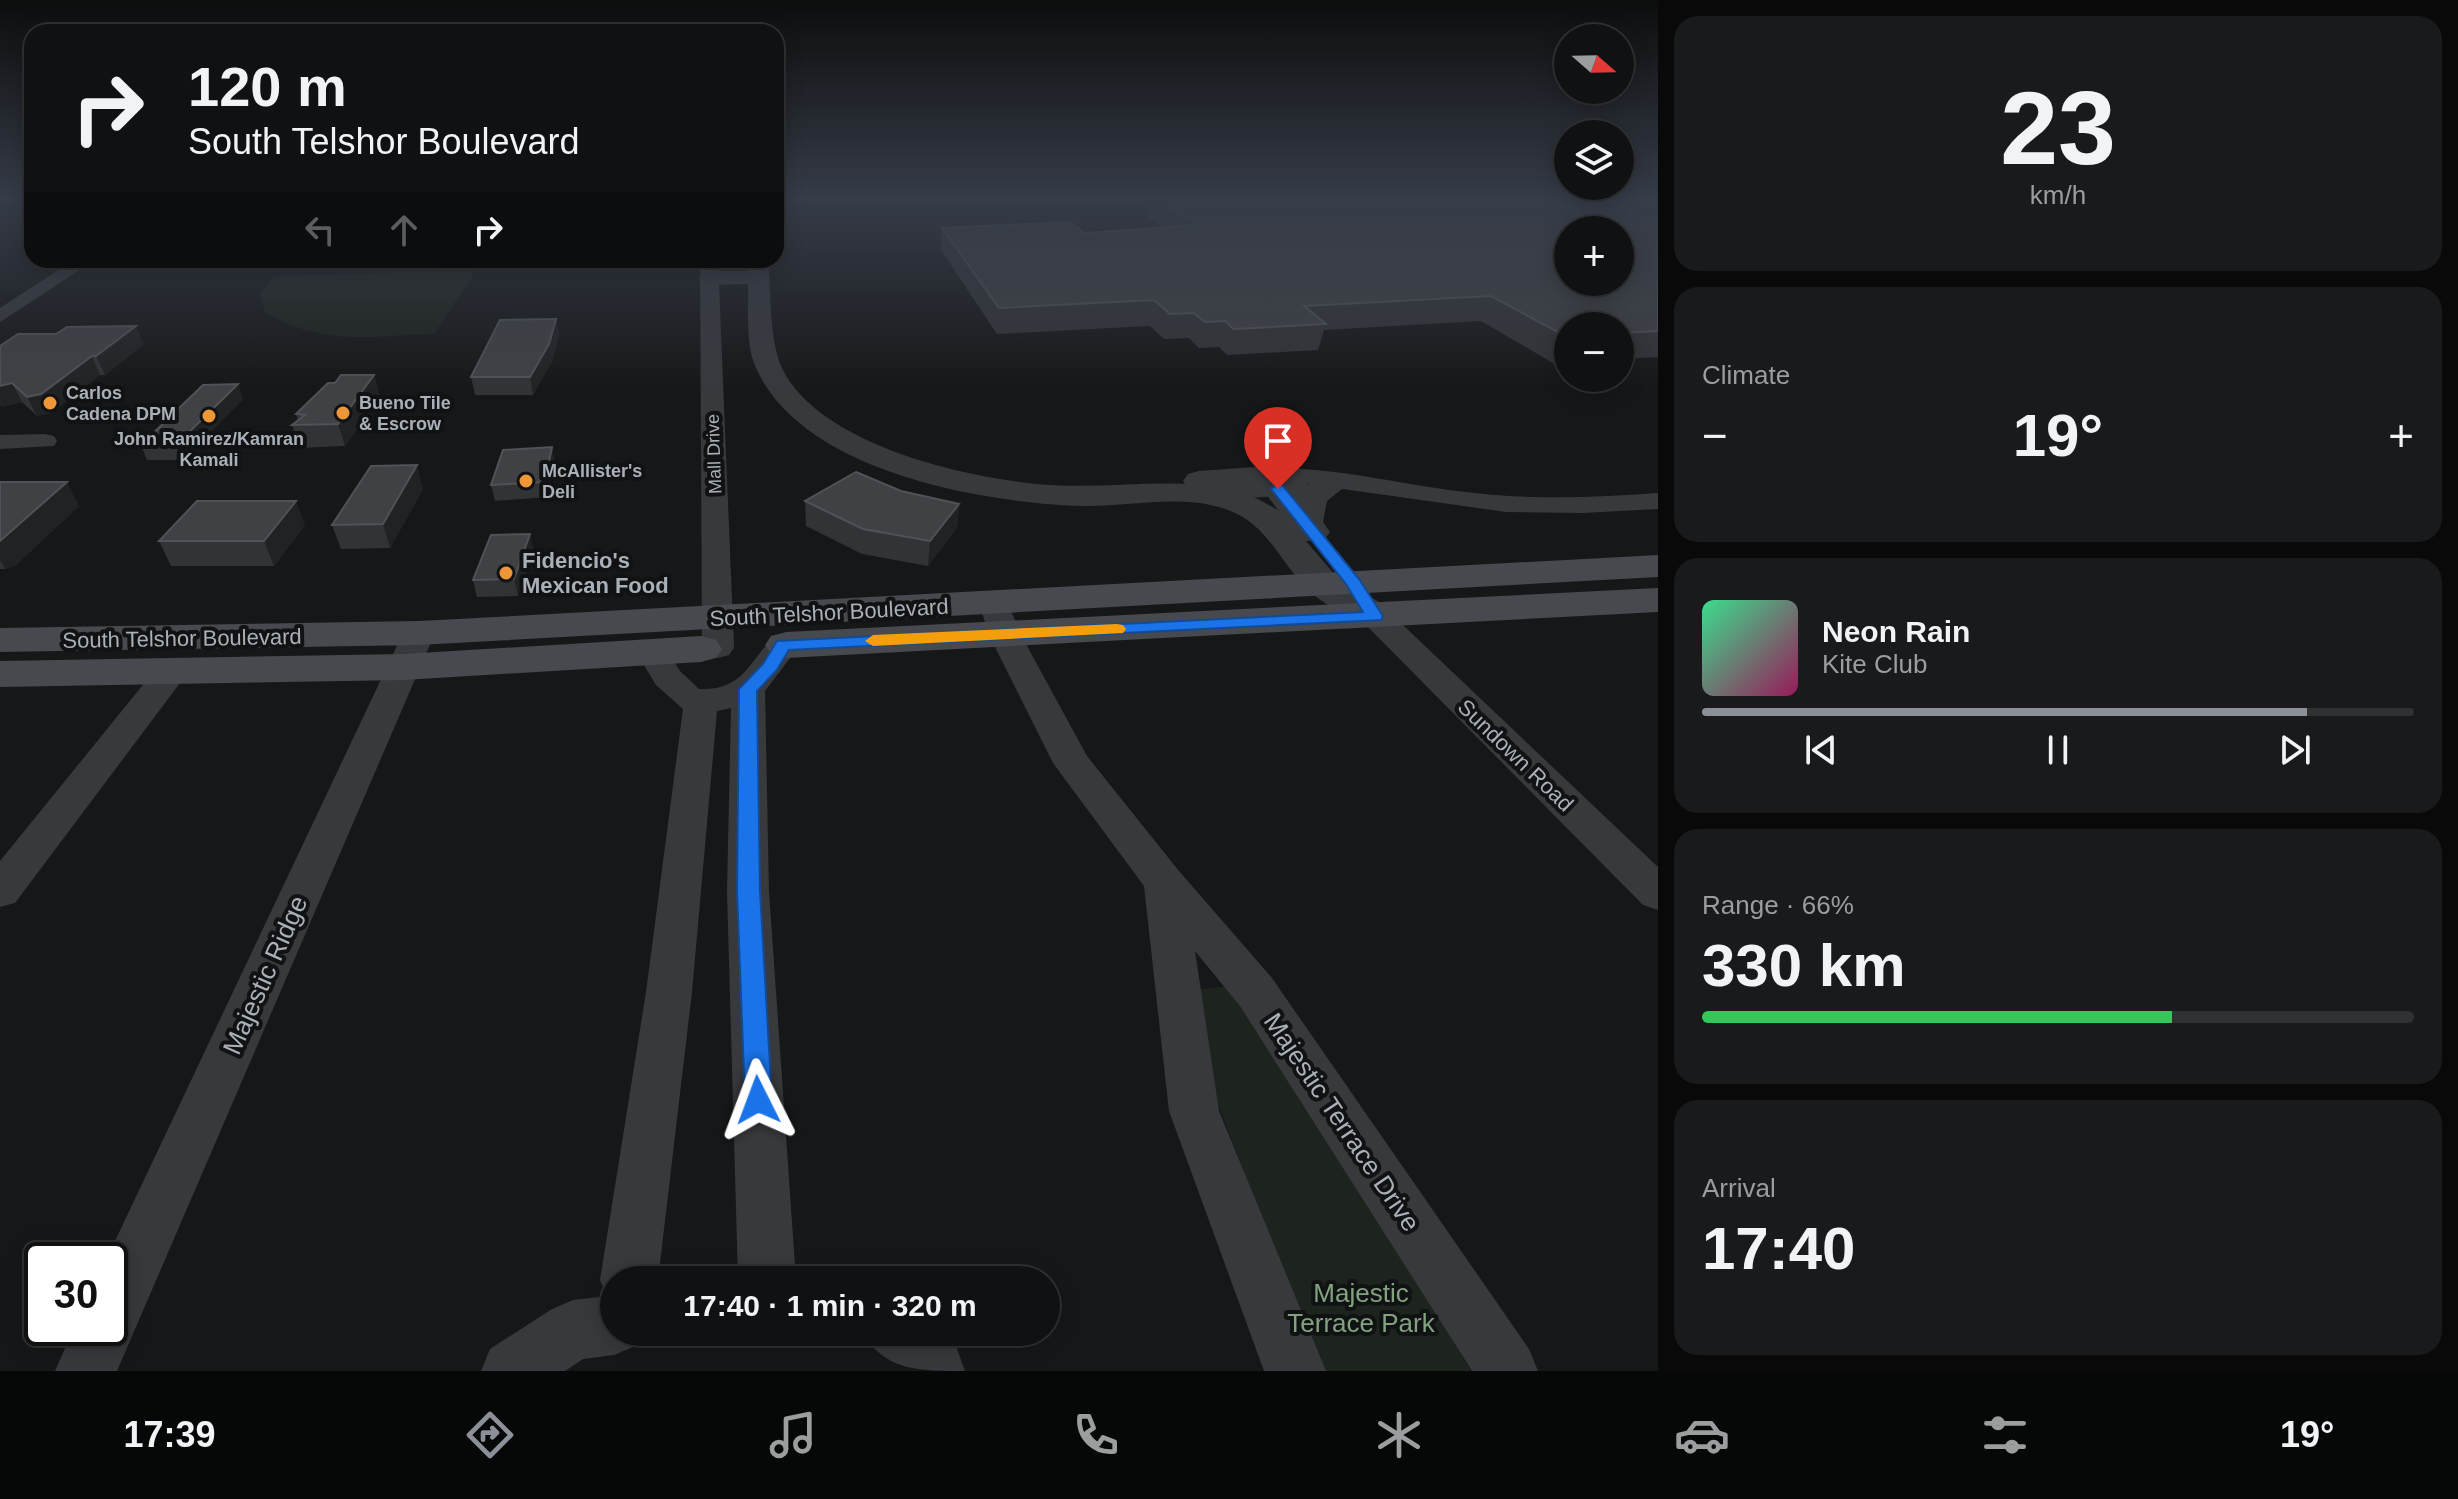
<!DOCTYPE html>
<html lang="en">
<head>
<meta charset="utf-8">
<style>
	body { margin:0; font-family:Arial,sans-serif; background:#191a1b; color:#f1f3f6; height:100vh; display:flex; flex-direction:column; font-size:30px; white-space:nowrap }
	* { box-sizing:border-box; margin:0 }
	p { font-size:26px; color:#9c9d9f }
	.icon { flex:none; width:44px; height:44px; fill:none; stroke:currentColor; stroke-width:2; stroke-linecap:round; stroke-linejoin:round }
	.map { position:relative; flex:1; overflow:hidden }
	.sheet { display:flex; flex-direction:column; gap:16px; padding:16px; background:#09090a; width:800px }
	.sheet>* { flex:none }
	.hud { position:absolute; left:24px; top:24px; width:760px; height:244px; border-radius:24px; box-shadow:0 4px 20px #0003,0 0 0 2px #303132; background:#101112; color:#f1f3f6; overflow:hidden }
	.needle { width:52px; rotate:110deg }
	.tools { position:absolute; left:1554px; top:24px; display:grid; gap:16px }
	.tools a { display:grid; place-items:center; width:80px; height:80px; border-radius:50%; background:#101112; box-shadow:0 4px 20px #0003,0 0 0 2px #303132; font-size:40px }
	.speed { position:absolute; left:24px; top:1242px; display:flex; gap:16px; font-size:40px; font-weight:700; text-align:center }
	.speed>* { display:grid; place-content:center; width:104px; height:104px; border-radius:50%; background:#101112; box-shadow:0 4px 20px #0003,0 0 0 2px #303132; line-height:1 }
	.speed .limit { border:4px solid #111; border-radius:12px; background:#fff; color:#111 }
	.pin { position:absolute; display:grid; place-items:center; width:68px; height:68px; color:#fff; margin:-82px -34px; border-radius:50% 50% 50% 0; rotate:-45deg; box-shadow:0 0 8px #0007 }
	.pin .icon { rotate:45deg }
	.me { position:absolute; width:88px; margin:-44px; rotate:357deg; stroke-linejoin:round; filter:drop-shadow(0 0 6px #0008) }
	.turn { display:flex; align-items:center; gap:28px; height:168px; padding:0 32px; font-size:36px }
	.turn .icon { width:104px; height:104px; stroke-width:2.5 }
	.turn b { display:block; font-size:56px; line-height:68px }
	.lanes { display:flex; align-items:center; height:76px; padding:0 32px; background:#0003; justify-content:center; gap:40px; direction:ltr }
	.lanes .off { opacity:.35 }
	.big { font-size:60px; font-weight:700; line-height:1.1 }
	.sheet .card { flex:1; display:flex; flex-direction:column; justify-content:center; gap:12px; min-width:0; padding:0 28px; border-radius:24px; background:#191a1b }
	.sheet .dial { align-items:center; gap:0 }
	.dial b { font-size:104px; line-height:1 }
	.song { display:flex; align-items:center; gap:24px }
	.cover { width:96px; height:96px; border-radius:12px; background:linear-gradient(135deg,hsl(150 70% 55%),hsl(330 70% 35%)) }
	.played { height:8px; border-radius:4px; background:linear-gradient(90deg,#8c9099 85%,#303132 85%) }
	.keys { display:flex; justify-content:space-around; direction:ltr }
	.heat { display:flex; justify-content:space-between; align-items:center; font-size:44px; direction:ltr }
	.charge { height:12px; border-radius:6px; background:linear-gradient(90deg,#34c759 66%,#303132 0) }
	.trip { position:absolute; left:600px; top:1266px; width:460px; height:80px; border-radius:40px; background:#101112; box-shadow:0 4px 20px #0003,0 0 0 2px #303132; font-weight:700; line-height:80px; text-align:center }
	.dock { display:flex; height:128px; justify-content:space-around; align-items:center; background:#060707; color:#9c9d9f }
	.dock .icon { width:56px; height:56px }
	.dock .current { color:#8c9099 }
	.dock b { font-size:36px; color:#f1f3f6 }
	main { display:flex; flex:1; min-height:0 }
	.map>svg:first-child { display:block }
</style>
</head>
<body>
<main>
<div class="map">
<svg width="1658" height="1371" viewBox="0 0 1658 1371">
	<rect width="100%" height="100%" fill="#161718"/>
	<path fill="#1d231d" d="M 477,269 L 434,334 C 369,336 324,346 265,313 L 260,295 L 273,276 Z
		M 1235,985 L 1471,1371 L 1321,1371 L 1207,1076 L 1197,990 Z"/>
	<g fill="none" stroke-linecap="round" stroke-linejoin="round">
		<path fill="#38393d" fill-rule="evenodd" d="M 74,260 L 95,260 L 0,322 L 0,308 Z
			M 700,260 L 718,260 L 734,648 L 729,655 L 718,658 L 707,655 L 702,648 Z
			M 45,434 L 54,436 L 57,441 L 54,446 L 0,449 L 0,435 Z
			M 1269,468 C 1333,467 1394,483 1457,491 C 1524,500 1591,498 1658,493 L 1658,509 L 1583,513 L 1506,512 L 1307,484 L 1309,487 L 1305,493 L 1296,495 L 1196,501 L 1187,499 L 1183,493 L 1187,487 L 1196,485 L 1260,481 L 1256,476 L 1260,471 Z
			M 994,594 L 1005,596 L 1021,635 L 1087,756 L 1179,871 L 1272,978 L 1529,1349 L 1538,1371 L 1472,1371 L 1240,1006 L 1195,951 L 1219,1111 L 1326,1371 L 1264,1371 L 1169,1111 L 1144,886 L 1053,763 L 989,635 L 979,603 L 983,596 Z
			M 1375,607 L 1386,609 L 1658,867 L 1658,910 L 1643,905 L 1364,623 L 1359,616 L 1364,609 Z
			M 419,623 L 430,626 L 435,633 L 117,1371 L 55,1371 L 74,1328 L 110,1328 L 110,1260 L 106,1260 L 403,633 L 408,626 Z
			M 784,635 L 795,638 L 800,645 L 765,691 L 769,891 L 796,1280 L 738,1280 L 727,891 L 731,708 L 717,711 L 692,992 L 658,1280 L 614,1280 L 614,1332 L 641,1332 L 635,1346 L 614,1355 L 583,1359 L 565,1371 L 481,1371 L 490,1349 L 552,1309 L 573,1300 L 607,1296 L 600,1280 L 646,992 L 683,709 L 656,685 L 636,652 L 640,645 L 652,642 L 664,645 L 680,671 L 699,689 C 753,692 751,644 784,635 Z
			M 171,662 L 183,665 L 188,672 L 183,679 L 15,903 L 0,907 L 0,861 L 159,665 Z
			M 863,1332 L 948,1332 L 952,1335 L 965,1371 C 920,1371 883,1371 863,1332 Z"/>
		<path fill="#38393d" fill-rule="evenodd" d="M 746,260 L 768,260 C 771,291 769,340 782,368 C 819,446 972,480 1051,485 C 1096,488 1140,482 1185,484 L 1183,481 L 1188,474 L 1199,471 L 1269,466 L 1280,469 L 1299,492 C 1313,480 1328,469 1347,474 L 1352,481 L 1327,501 L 1323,522 L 1330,532 L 1325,539 L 1306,541 L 1336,576 L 1389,608 L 1394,616 L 1389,624 C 1370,629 1360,623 1344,614 C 1327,605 1312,596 1300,581 C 1277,555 1264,523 1228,510 C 1183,493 1130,507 1083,506 C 982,503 802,472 756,368 C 745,344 749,310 748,284 L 709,285 L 698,278 L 709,271 L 747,271 ZM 1260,486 L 1278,510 L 1250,495 L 1225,489 Z"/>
		<path fill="#46494d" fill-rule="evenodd" d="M 1658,555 L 1658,577 L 419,645 L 0,652 L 0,628 L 419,621 Z
			M 1658,588 L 1658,612 L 786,658 L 771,654 L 765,645 L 771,636 L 786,632 Z
			M 701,636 L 716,640 L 722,649 L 716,658 L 701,662 L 404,680 L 0,687 L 0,661 L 404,654 Z"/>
	</g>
	<path fill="#323336" d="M 1150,199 L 1489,199 L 1492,200 L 1658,199 L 1658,357 L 1620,359 L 1620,326 L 1568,326 L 1568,362 L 1553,363 L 1481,321 L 1324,330 L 1318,350 L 1227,355 L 1219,347 L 1199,348 L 1189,338 L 1164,339 L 1150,326 L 997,334 L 941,250 L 942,228 L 1084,233 L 1164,228 L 1147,217 Z
		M 556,319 L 559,335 L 552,361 L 533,395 L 475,395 L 471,377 Z
		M 144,344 L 105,375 L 100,375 L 51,413 L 37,416 L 22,402 L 2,407 L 0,404 L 0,346 Z
		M 374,375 L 380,397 L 345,446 L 300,448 L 292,425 L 298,421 L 296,414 L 335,383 Z
		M 243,399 L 182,460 L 147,460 L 141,445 Z
		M 552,447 L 554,462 L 548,497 L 495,501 L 491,485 Z
		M 0,482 L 79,506 L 16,565 L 5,569 L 0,569 Z
		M 423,489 L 390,548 L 341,549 L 332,525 Z
		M 901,491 L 959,504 L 957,528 L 928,566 L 862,554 L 806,526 L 805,501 Z
		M 305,525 L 274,566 L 171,566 L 159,541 Z
		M 530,534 L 533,550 L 518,596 L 477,597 L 473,580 Z"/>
	<path fill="#212224" d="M 556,319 L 559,335 L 552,361 L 533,395 L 530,377 Z
		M 136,326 L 144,344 L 105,375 L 96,356 Z
		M 92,356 L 100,375 L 51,413 L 37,416 L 27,397 Z
		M 374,375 L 380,397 L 345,446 L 338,424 Z
		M 12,383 L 22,402 L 2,407 L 0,402 L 0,386 Z
		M 238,384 L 243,399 L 182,460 L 176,445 Z
		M 552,447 L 554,462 L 548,497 L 545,482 Z
		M 417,465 L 423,489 L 390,548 L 383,524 Z
		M 67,482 L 79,506 L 16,565 L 5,569 L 0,560 L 0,541 Z
		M 296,501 L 305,525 L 274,566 L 264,541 Z
		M 959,504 L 957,528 L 928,566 L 930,541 Z
		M 530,534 L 533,550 L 518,596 L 514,579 Z"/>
	<path fill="#3f4144" stroke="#4f5256" stroke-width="2" fill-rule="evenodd" d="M 1155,199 L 1489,199 L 1492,200 L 1518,199 L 1658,199 L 1658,331 L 1620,333 L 1620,326 L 1568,326 L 1568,336 L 1565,336 L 1491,296 L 1304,306 L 1326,324 L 1233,329 L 1226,321 L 1205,322 L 1194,313 L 1170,314 L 1154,300 L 999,308 L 942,228 L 1070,222 L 1084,233 L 1199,225 ZM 1568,230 L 1620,230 L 1620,282 L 1568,282 Z
		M 556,319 L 549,344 L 530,377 L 471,377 L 500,320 Z
		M 136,326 L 96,356 L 92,356 L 41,394 L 27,397 L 12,383 L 0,386 L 0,346 L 18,334 L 56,334 L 67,327 Z
		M 341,375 L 374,375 L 338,424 L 292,425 L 305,415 L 296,414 L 328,383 L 335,383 Z
		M 238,384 L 176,445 L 141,445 L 203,385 Z
		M 552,447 L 545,482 L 491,485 L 503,450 Z
		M 417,465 L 383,524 L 332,525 L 371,466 Z
		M 856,472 L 901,491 L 959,504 L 930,541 L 863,529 L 805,501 Z
		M 0,482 L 67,482 L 0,541 Z
		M 197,501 L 296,501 L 264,541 L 159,541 Z
		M 530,534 L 514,579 L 473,580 L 491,535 Z"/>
	<linearGradient id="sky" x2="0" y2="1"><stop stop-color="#0c0d0d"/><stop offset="0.51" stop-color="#363c48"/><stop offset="1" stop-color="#363c48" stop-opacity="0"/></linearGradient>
	<rect width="1658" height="391" fill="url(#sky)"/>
	<path fill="#1a73e8" stroke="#114b97" stroke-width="2" d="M 1278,484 L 1283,486 L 1359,579 L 1383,616 L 1381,620 L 789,650 L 776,671 L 757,691 L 760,891 L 772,1100 L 768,1109 L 758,1113 L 749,1109 L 745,1100 L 737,891 L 739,689 L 763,664 L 777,641 L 1363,612 L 1346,584 L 1271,489 Z"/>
	<path fill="#f59e0b" d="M 1117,624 L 1123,625 L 1126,629 L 1123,633 L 873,646 L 865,641 L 873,635 Z"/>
	<g fill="#ee9739" stroke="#111213" stroke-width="3">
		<circle cx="50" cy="403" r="8"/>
		<circle cx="343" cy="413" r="8"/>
		<circle cx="209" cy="416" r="8"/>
		<circle cx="526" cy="481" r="8"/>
		<circle cx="506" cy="573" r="8"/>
	</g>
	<g text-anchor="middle" stroke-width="8" stroke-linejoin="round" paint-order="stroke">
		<g font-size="18" font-weight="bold" fill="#a9b0b8" stroke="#111213" text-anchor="start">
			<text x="66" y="399">Carlos<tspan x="66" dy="21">Cadena DPM</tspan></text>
			<text x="359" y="409">Bueno Tile<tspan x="359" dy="21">&amp; Escrow</tspan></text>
			<text x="209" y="445" text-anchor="middle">John Ramirez/Kamran<tspan x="209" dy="21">Kamali</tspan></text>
			<text x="542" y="477">McAllister's<tspan x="542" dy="21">Deli</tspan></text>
		</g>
		<g font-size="18" fill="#a9b0b8" stroke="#111213">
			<text transform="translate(714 454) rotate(-92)" y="6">Mall Drive</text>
		</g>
		<g font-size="22" font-weight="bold" fill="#a9b0b8" stroke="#111213" text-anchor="start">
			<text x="522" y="568">Fidencio's<tspan x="522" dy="25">Mexican Food</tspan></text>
		</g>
		<g font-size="22" fill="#a9b0b8" stroke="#111213">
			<text transform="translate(829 612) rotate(-3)" y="8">South Telshor Boulevard</text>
			<text transform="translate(182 638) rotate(-1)" y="8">South Telshor Boulevard</text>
			<text transform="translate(1516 755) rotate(44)" y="8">Sundown Road</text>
		</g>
		<g font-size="26" fill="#a9b0b8" stroke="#111213">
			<text transform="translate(265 975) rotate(-66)" y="9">Majestic Ridge</text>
			<text transform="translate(1342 1122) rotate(56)" y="9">Majestic Terrace Drive</text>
		</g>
		<g font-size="26" fill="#83a380" stroke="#111213">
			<text x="1361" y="1302">Majestic<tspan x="1361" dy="30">Terrace Park</tspan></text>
		</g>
	</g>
</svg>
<div class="tools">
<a><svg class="needle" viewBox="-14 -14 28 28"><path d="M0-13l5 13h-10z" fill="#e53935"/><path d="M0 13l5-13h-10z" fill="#9c9d9f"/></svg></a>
<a><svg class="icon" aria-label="layers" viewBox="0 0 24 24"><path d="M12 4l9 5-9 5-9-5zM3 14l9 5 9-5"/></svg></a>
<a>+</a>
<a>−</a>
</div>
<div class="speed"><div class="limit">30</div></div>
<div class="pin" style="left:1278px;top:489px;background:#d93025"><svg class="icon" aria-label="arrive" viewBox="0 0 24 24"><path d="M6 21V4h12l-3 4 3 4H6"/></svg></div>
<svg class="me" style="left:758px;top:1100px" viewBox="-20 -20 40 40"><path d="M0-17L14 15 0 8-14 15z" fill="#1a73e8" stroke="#fff" stroke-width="4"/></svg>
<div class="trip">17:40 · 1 min · 320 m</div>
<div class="hud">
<div class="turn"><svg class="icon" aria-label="right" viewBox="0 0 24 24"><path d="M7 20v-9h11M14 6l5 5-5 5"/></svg><div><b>120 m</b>South Telshor Boulevard</div></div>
<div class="lanes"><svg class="icon off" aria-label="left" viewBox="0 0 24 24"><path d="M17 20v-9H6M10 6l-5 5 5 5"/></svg><svg class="icon off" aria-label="ahead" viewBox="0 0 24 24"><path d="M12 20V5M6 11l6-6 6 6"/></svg><svg class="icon" aria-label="right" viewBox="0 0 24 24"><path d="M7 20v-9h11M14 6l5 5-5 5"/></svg></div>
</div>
</div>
<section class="sheet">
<div class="card dial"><b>23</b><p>km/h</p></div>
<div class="card"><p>Climate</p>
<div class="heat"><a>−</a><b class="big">19°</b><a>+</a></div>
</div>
<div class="card">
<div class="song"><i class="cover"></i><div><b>Neon Rain</b><p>Kite Club</p></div></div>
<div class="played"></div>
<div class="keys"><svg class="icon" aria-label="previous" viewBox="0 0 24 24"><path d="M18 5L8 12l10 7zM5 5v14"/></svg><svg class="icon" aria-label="pause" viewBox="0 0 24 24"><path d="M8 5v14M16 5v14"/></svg><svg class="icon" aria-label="next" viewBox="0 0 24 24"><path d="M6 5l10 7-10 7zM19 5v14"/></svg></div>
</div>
<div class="card"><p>Range · 66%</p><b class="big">330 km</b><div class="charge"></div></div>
<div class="card"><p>Arrival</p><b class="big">17:40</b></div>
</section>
</main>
<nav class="dock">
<b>17:39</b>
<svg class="icon current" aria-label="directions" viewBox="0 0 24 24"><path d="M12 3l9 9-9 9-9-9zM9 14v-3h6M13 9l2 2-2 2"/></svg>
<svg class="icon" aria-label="music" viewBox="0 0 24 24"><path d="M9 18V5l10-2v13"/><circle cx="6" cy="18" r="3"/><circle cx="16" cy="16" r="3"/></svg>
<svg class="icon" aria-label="phone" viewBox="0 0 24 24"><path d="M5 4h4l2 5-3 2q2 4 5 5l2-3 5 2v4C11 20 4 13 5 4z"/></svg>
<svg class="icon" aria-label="climate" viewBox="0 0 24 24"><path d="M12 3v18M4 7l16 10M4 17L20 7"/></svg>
<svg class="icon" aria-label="car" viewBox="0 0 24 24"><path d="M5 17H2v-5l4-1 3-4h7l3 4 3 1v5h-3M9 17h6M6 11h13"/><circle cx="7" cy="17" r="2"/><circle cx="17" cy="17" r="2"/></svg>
<svg class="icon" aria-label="filters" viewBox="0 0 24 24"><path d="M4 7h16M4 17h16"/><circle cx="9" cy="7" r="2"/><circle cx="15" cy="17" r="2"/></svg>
<b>19°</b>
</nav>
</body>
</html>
